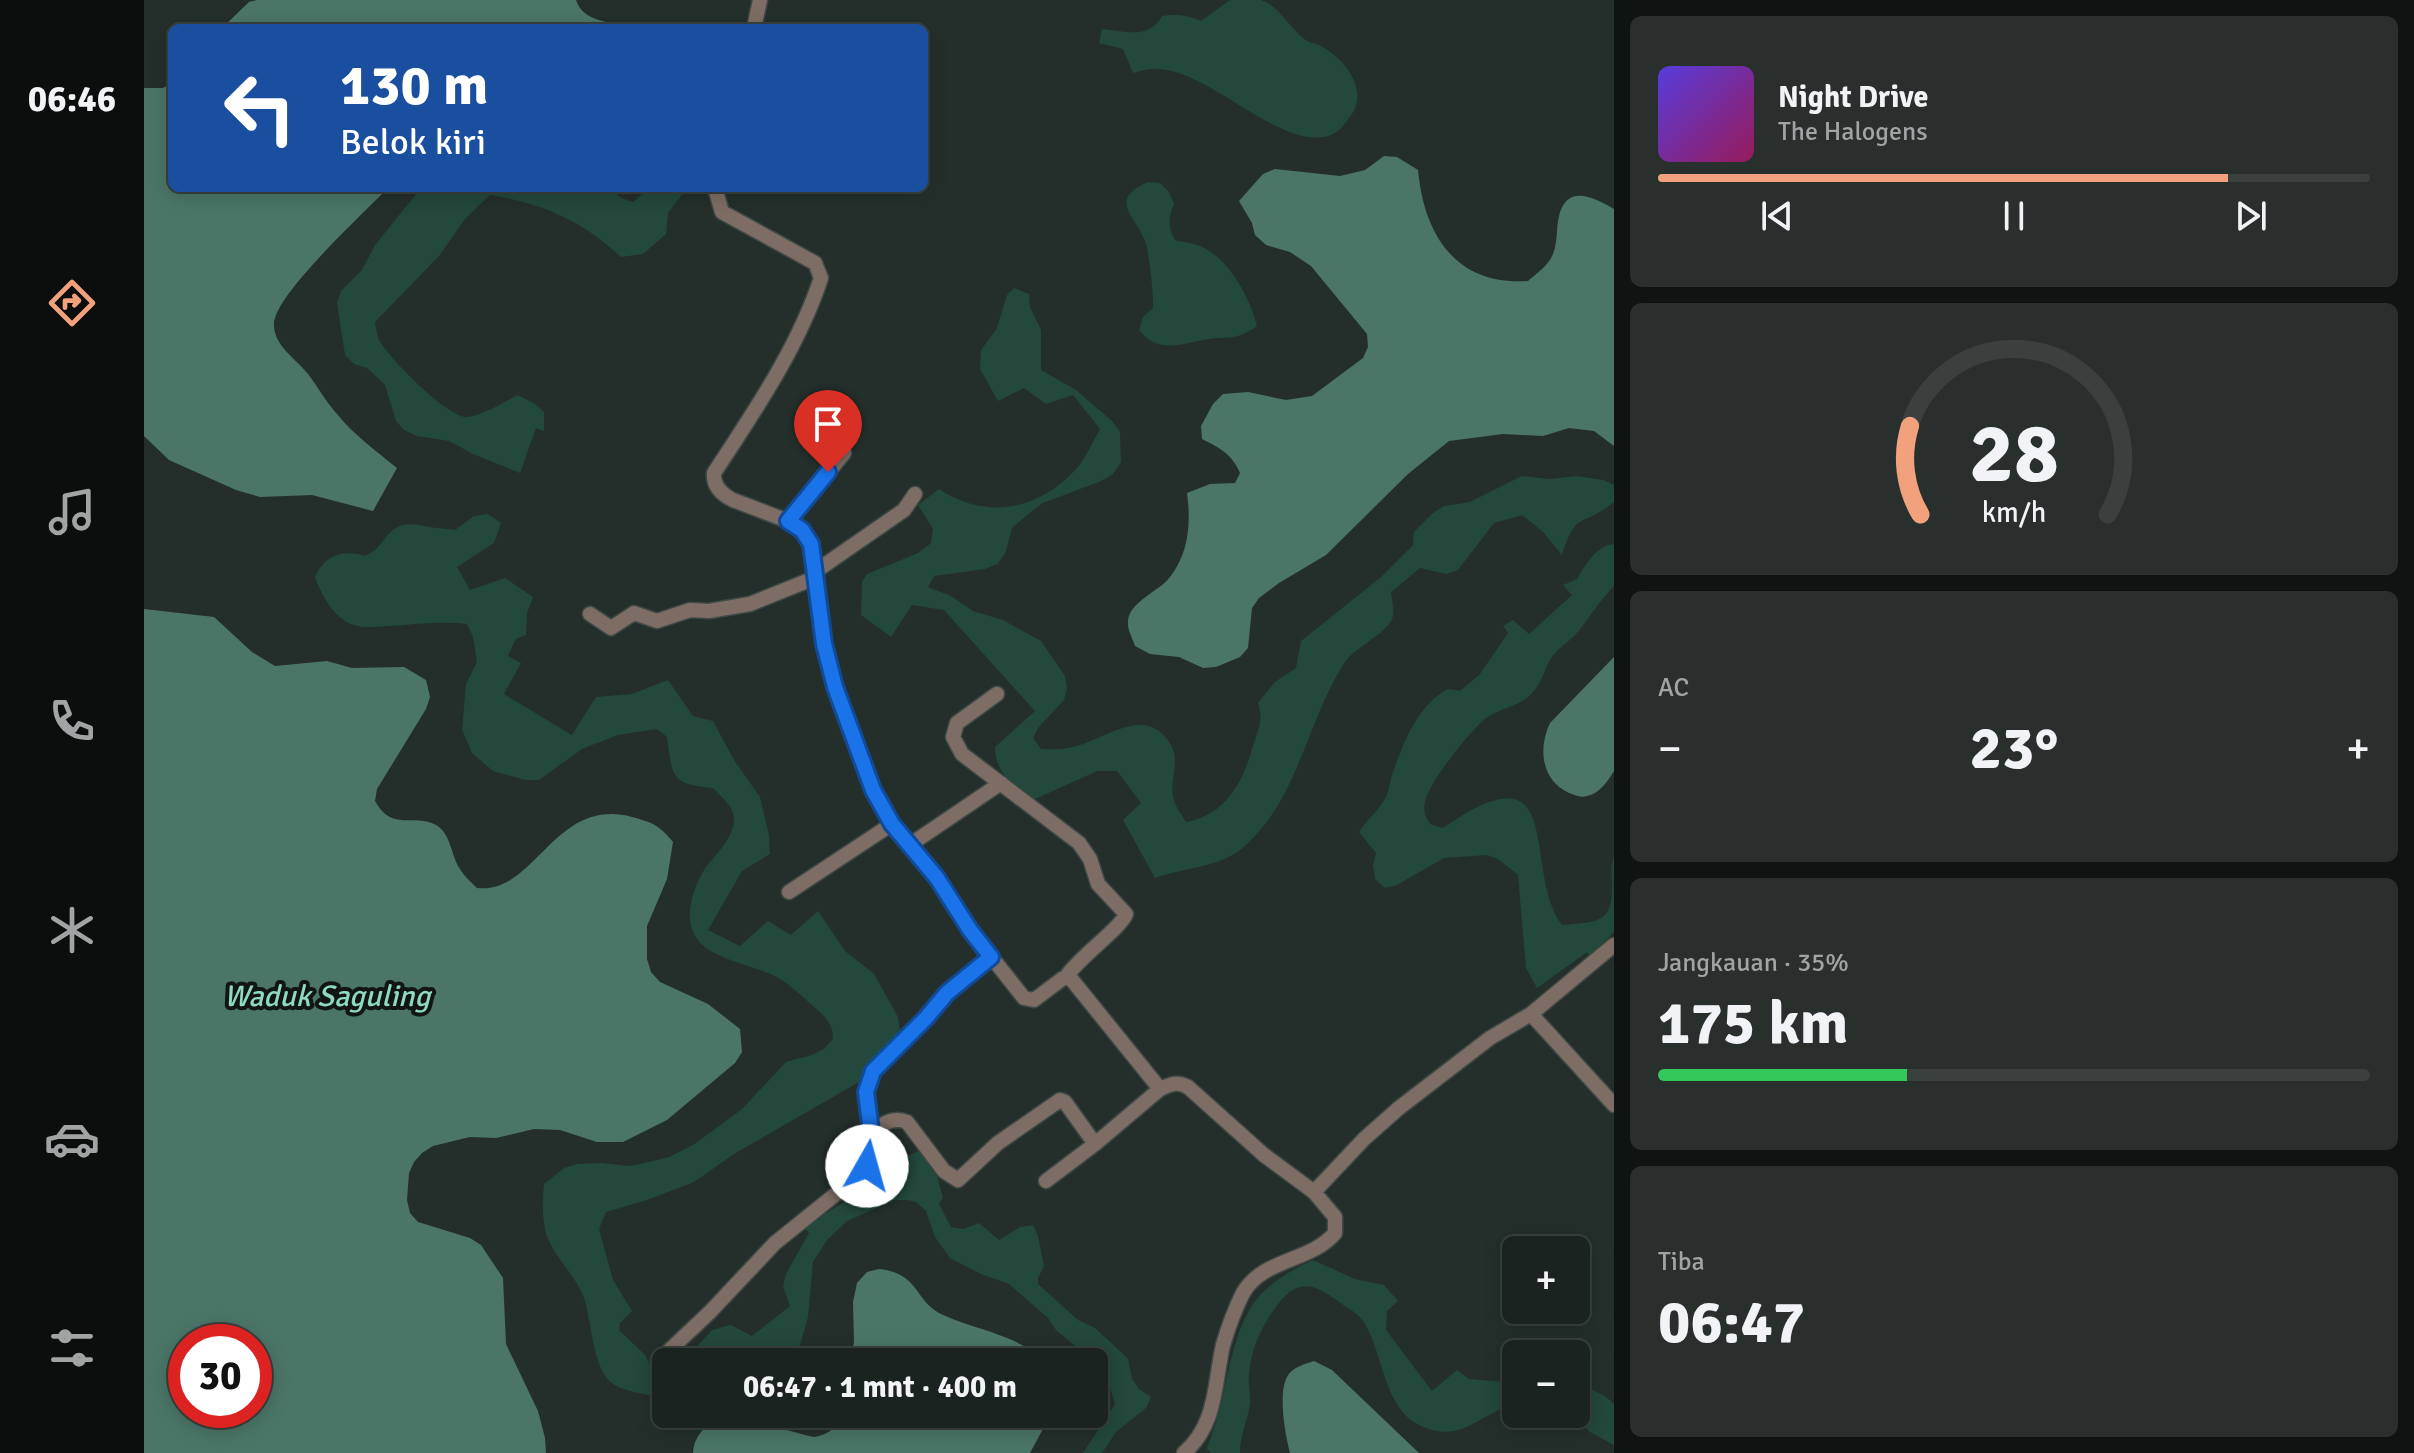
<!DOCTYPE html>
<html lang="id">
<head>
<meta charset="utf-8">
<style>
	body { margin:0; font-family:Signika,sans-serif; background:#282f2d; color:#f1f3f6; height:100vh; display:flex; flex-direction:column; font-size:30px; white-space:nowrap }
	* { box-sizing:border-box; margin:0 }
	p { font-size:26px; color:#a0a4a5 }
	.icon { flex:none; width:44px; height:44px; fill:none; stroke:currentColor; stroke-width:2; stroke-linecap:round; stroke-linejoin:round }
	.map { position:relative; flex:1; overflow:hidden }
	.drawer { display:flex; flex-direction:column; gap:16px; padding:16px; background:#0f1312; width:800px }
	.drawer>* { flex:none }
	.top-card { position:absolute; left:24px; top:24px; width:760px; height:168px; border-radius:12px; box-shadow:0 4px 20px #0003,0 0 0 2px #39403e; background:#1a4fa0; color:#fff; overflow:hidden }
	.controls { position:absolute; left:1358px; top:1236px; display:grid; gap:16px }
	.controls a { display:grid; place-items:center; width:88px; height:88px; border-radius:12px; background:#1b2320; box-shadow:0 4px 20px #0003,0 0 0 2px #39403e; font-size:40px }
	.speed { position:absolute; left:24px; top:1324px; display:flex; gap:16px; font-size:40px; font-weight:700; text-align:center }
	.speed>* { display:grid; place-content:center; width:104px; height:104px; border-radius:50%; background:#1b2320; box-shadow:0 4px 20px #0003,0 0 0 2px #39403e; line-height:1 }
	.speed .limit { border:12px solid #d22; background:#fff; color:#111 }
	.pin { position:absolute; display:grid; place-items:center; width:68px; height:68px; color:#fff; margin:-82px -34px; border-radius:50% 50% 50% 0; rotate:-45deg; box-shadow:0 0 8px #0007 }
	.pin .icon { rotate:45deg }
	.me { position:absolute; width:88px; margin:-44px; rotate:7deg; stroke-linejoin:round; filter:drop-shadow(0 0 6px #0008) }
	.turn { display:flex; align-items:center; gap:28px; height:168px; padding:0 40px; font-size:36px }
	.turn .icon { width:104px; height:104px; stroke-width:2.5 }
	.turn b { display:block; font-size:56px; line-height:68px }
	.big { font-size:60px; font-weight:700; line-height:1.1 }
	.drawer .widget { flex:1; display:flex; flex-direction:column; justify-content:center; gap:12px; min-width:0; padding:0 28px; border-radius:12px; background:#282f2d }
	.drawer .dial { align-items:center; gap:0 }
	.dial svg { height:208px; overflow:visible; fill:none; stroke:#39403e; stroke-width:7; stroke-linecap:round; text-anchor:middle }
	.dial text { fill:#f1f3f6; stroke:none }
	.song { display:flex; align-items:center; gap:24px }
	.cover { width:96px; height:96px; border-radius:12px; background:linear-gradient(135deg,hsl(250 70% 55%),hsl(330 70% 35%)) }
	.played { height:8px; border-radius:4px; background:linear-gradient(90deg,#f1a17c 80%,#39403e 80%) }
	.keys { display:flex; justify-content:space-around; direction:ltr }
	.heat { display:flex; justify-content:space-between; align-items:center; font-size:44px; direction:ltr }
	.charge { height:12px; border-radius:6px; background:linear-gradient(90deg,#34c759 35%,#39403e 0) }
	.trip { position:absolute; left:508px; top:1348px; width:456px; height:80px; border-radius:12px; background:#1b2320; box-shadow:0 4px 20px #0003,0 0 0 2px #39403e; font-weight:700; line-height:80px; text-align:center }
	main { display:flex; flex:1; min-height:0 }
	.menu { display:flex; flex-direction:column; width:144px; justify-content:space-around; align-items:center; background:#0b0e0d; color:#a0a4a5 }
	.menu .icon { width:56px; height:56px }
	.menu .selected { color:#f1a17c }
	.menu b { font-size:36px; color:#f1f3f6 }
	.map>svg:first-child { display:block }
</style>
</head>
<body>
<main>
<nav class="menu">
<b>06:46</b>
<svg class="icon selected" aria-label="directions" viewBox="0 0 24 24"><path d="M12 3l9 9-9 9-9-9zM9 14v-3h6M13 9l2 2-2 2"/></svg>
<svg class="icon" aria-label="music" viewBox="0 0 24 24"><path d="M9 18V5l10-2v13"/><circle cx="6" cy="18" r="3"/><circle cx="16" cy="16" r="3"/></svg>
<svg class="icon" aria-label="phone" viewBox="0 0 24 24"><path d="M5 4h4l2 5-3 2q2 4 5 5l2-3 5 2v4C11 20 4 13 5 4z"/></svg>
<svg class="icon" aria-label="climate" viewBox="0 0 24 24"><path d="M12 3v18M4 7l16 10M4 17L20 7"/></svg>
<svg class="icon" aria-label="car" viewBox="0 0 24 24"><path d="M5 17H2v-5l4-1 3-4h7l3 4 3 1v5h-3M9 17h6M6 11h13"/><circle cx="7" cy="17" r="2"/><circle cx="17" cy="17" r="2"/></svg>
<svg class="icon" aria-label="filters" viewBox="0 0 24 24"><path d="M4 7h16M4 17h16"/><circle cx="9" cy="7" r="2"/><circle cx="15" cy="17" r="2"/></svg>
</nav>
<div class="map">
<svg width="1470" height="1453" viewBox="0 0 1470 1453">
	<rect width="100%" height="100%" fill="#242f2b"/>
	<path fill="#23483c" d="M 1086,0 C 1095,0 1109,0 1117,0 C 1137,7 1147,31 1163,41 C 1167,43 1171,43 1175,45 C 1199,57 1225,88 1208,114 C 1202,122 1197,131 1187,135 C 1138,153 1067,70 1013,69 C 1006,68 997,71 989,73 L 979,49 L 955,43 L 958,29 C 982,31 1005,40 1018,16 C 1033,14 1043,15 1057,21 Z
		M 1004,182 L 1016,183 L 1025,192 L 1030,204 C 1024,218 1024,227 1031,240 C 1039,242 1049,243 1056,246 C 1085,258 1106,298 1113,326 C 1088,343 1085,335 1059,340 C 1034,345 1013,353 995,330 L 999,317 L 1009,308 C 1010,298 1005,250 1001,241 C 991,215 963,200 1004,182 Z
		M 277,188 L 467,188 L 477,198 L 489,202 L 505,188 L 543,188 L 524,213 L 522,234 L 499,254 L 477,257 C 436,219 400,204 346,195 L 321,219 L 295,256 L 231,322 C 232,328 233,335 235,340 C 245,358 302,416 322,417 C 336,417 361,402 373,395 L 390,403 L 400,412 L 400,431 L 392,428 L 376,473 L 329,454 L 305,441 L 273,436 L 260,430 L 252,421 L 241,385 L 223,368 L 210,364 L 201,355 L 193,303 L 197,291 L 218,270 L 231,245 Z
		M 870,288 L 885,294 L 886,307 L 897,330 L 897,370 L 932,390 L 968,421 L 976,432 L 977,462 L 969,474 L 957,481 L 899,503 L 888,511 L 868,528 L 861,554 L 853,564 L 841,569 L 790,576 L 784,587 L 807,596 L 829,611 L 859,620 L 897,641 L 921,676 L 923,688 L 920,700 L 894,728 L 889,738 L 897,749 C 911,750 926,749 939,744 C 969,733 1005,707 1027,745 C 1037,762 1024,783 1030,800 C 1032,808 1038,815 1042,822 C 1082,815 1099,782 1109,746 C 1114,729 1120,720 1114,703 L 1131,682 L 1152,668 L 1157,641 L 1237,577 L 1269,545 L 1270,532 L 1289,513 L 1300,506 L 1326,502 L 1378,476 L 1406,479 L 1433,476 L 1459,480 L 1470,485 L 1470,502 C 1438,528 1433,509 1418,555 L 1399,532 L 1378,515 L 1350,523 L 1314,570 L 1302,574 L 1276,568 L 1247,592 C 1248,599 1250,609 1249,616 C 1246,632 1211,647 1201,662 C 1163,720 1155,797 1102,845 C 1077,868 1042,867 1011,878 L 979,820 L 997,803 L 973,771 L 953,771 L 889,800 C 870,786 851,773 851,747 L 891,711 L 800,610 L 768,605 L 747,637 L 717,615 L 718,582 L 723,574 L 774,553 L 787,543 L 789,529 L 774,505 L 795,489 C 844,521 896,510 934,467 C 943,456 949,441 956,429 L 929,395 L 902,404 L 880,388 L 854,401 L 836,369 L 837,350 L 853,328 L 863,295 Z
		M 344,514 L 357,523 L 350,543 L 313,567 L 326,590 L 361,578 L 389,597 L 383,613 L 382,635 L 372,639 L 364,656 L 377,663 L 360,694 L 428,735 L 452,697 L 488,694 L 524,680 L 549,716 L 569,721 L 590,760 L 616,797 L 625,835 L 626,854 L 598,871 L 564,930 L 596,946 L 624,921 L 647,935 L 674,911 L 701,951 L 730,974 L 754,1017 L 756,1031 L 725,1062 L 715,1082 L 590,1154 L 550,1182 L 503,1200 L 462,1212 L 455,1229 L 469,1280 L 488,1311 L 476,1323 L 475,1330 L 501,1355 L 514,1380 L 522,1376 L 522,1400 C 505,1393 485,1394 469,1384 C 448,1369 448,1321 440,1298 C 432,1276 413,1260 404,1239 C 398,1224 398,1200 400,1184 L 420,1168 L 433,1164 L 458,1163 L 484,1166 L 497,1164 L 525,1157 L 549,1145 L 598,1109 L 642,1062 L 668,1055 L 680,1049 L 689,1039 C 689,1022 680,1016 668,1005 C 656,995 644,982 629,975 C 607,965 566,958 553,939 C 539,919 548,890 560,870 C 570,855 591,838 590,818 C 589,805 577,797 569,788 C 526,784 529,778 523,737 L 513,729 L 474,735 L 438,749 L 395,780 L 381,780 L 349,771 L 328,753 L 318,730 L 322,684 L 333,662 L 329,637 L 323,624 C 298,621 273,624 247,626 C 235,626 222,629 210,625 C 190,619 177,594 171,577 C 180,555 200,549 221,556 C 237,549 237,540 249,530 C 261,521 273,525 286,527 C 294,529 302,528 311,530 L 330,516 Z
		M 1470,544 L 1470,586 C 1454,602 1446,618 1432,634 C 1424,643 1413,648 1406,660 C 1400,671 1398,682 1389,692 C 1376,707 1357,707 1342,718 C 1326,731 1284,783 1281,802 C 1279,811 1281,816 1286,824 L 1299,828 C 1425,740 1377,870 1418,925 C 1454,922 1470,924 1468,881 C 1467,872 1467,864 1470,856 L 1470,932 L 1446,956 L 1443,952 L 1393,988 L 1382,968 L 1374,875 L 1354,859 L 1343,855 L 1300,858 L 1253,885 L 1241,888 L 1231,879 L 1229,865 L 1232,853 L 1215,832 C 1222,821 1232,813 1239,802 C 1244,796 1245,786 1247,778 C 1258,746 1273,705 1304,689 L 1316,691 L 1336,674 L 1364,633 L 1359,626 L 1369,620 L 1385,634 L 1428,595 L 1419,585 L 1433,579 C 1441,565 1453,545 1470,544 Z
		M 775,1151 L 792,1172 L 799,1198 L 795,1204 L 807,1227 L 819,1229 L 835,1223 L 855,1240 L 876,1227 L 889,1225 L 894,1236 L 900,1266 L 894,1278 L 894,1284 L 934,1320 L 951,1328 L 979,1354 L 984,1359 L 988,1379 L 995,1389 L 1007,1397 L 1002,1408 L 972,1432 L 958,1453 L 939,1453 L 971,1404 L 961,1372 L 952,1363 L 912,1330 L 904,1318 L 865,1284 L 837,1274 L 806,1258 L 791,1237 L 782,1211 L 772,1202 L 764,1200 L 751,1200 L 703,1221 L 683,1240 L 669,1262 L 664,1317 L 651,1362 L 539,1362 L 568,1330 L 587,1325 L 608,1336 L 646,1306 L 639,1286 L 642,1274 L 665,1233 L 660,1226 L 707,1198 L 747,1163 Z
		M 1169,1260 L 1211,1279 L 1240,1285 L 1254,1301 L 1243,1311 L 1242,1330 L 1288,1391 L 1313,1370 L 1325,1379 L 1372,1383 L 1372,1404 C 1335,1412 1319,1446 1275,1425 C 1240,1408 1239,1354 1221,1324 C 1216,1315 1207,1310 1198,1304 C 1172,1285 1155,1275 1132,1307 C 1118,1325 1106,1352 1105,1375 C 1104,1385 1107,1395 1106,1405 C 1103,1422 1096,1435 1096,1453 L 1067,1453 L 1063,1449 C 1067,1435 1073,1422 1076,1408 C 1085,1373 1091,1320 1118,1293 C 1133,1279 1150,1268 1169,1260 Z
		M 1432,1382 L 1461,1396 L 1470,1404 L 1470,1445 L 1446,1432 L 1429,1414 L 1432,1414 Z"/>
	<path fill="#4b7667" fill-rule="evenodd" d="M 113,0 L 432,0 C 439,22 464,20 482,28 L 78,28 L 105,2 Z
		M 28,83 L 28,188 L 244,188 C 221,212 130,295 130,324 C 129,345 152,359 164,374 C 174,387 182,402 193,414 C 210,435 232,451 253,468 L 229,511 L 168,495 L 116,497 L 92,490 L 25,460 L 0,436 L 0,88 L 19,88 Z
		M 1240,156 L 1253,157 L 1274,170 C 1280,235 1312,286 1384,281 C 1393,273 1405,265 1409,254 C 1414,242 1412,228 1415,216 C 1423,183 1450,198 1470,209 L 1470,446 L 1450,431 L 1425,428 L 1399,436 L 1359,434 L 1305,441 L 1264,474 L 1182,555 L 1135,583 L 1115,598 L 1108,608 L 1104,648 L 1096,657 L 1072,667 L 1059,668 L 1035,657 L 1006,654 L 991,646 C 989,639 983,629 984,622 C 984,602 1016,591 1026,577 C 1045,553 1047,522 1043,493 L 1066,484 L 1091,483 L 1096,473 C 1088,454 1076,448 1058,439 L 1057,426 L 1069,404 L 1079,394 L 1104,392 L 1142,400 L 1168,396 L 1219,358 L 1224,347 L 1223,334 L 1167,266 L 1146,252 L 1122,245 L 1111,235 L 1108,223 L 1095,201 L 1119,174 L 1131,169 L 1196,176 L 1221,170 Z
		M 0,609 L 70,617 L 108,652 L 131,666 L 183,661 L 208,668 L 260,667 L 282,680 L 286,697 L 282,709 L 233,789 L 231,801 C 248,832 269,813 292,825 C 307,833 307,856 316,869 C 320,876 327,882 333,888 C 392,895 410,796 488,817 C 509,823 514,824 529,842 L 523,879 L 503,926 L 503,959 L 507,972 L 516,982 L 564,1004 L 596,1029 L 598,1052 L 591,1063 L 523,1120 L 479,1142 L 453,1142 L 416,1130 L 390,1129 L 352,1138 L 326,1137 L 289,1146 L 278,1153 L 270,1162 L 265,1173 L 263,1200 L 266,1213 L 274,1222 L 326,1238 L 337,1245 L 359,1278 L 362,1344 L 394,1411 L 401,1438 L 402,1453 L 0,1453 ZM 42,1342 L 110,1342 L 110,1410 L 42,1410 Z
		M 1470,657 L 1470,771 C 1464,781 1455,794 1443,796 C 1437,798 1431,795 1425,793 C 1397,780 1394,748 1406,723 Z
		M 735,1269 C 776,1273 770,1302 799,1315 C 835,1331 872,1334 902,1362 L 706,1362 L 710,1342 L 709,1302 L 713,1283 L 723,1272 Z
		M 1170,1361 L 1188,1370 L 1275,1453 L 1146,1453 C 1141,1434 1134,1394 1143,1377 C 1148,1367 1161,1364 1170,1361 Z
		M 697,1414 L 907,1414 L 886,1453 L 549,1453 C 550,1433 567,1417 588,1418 C 611,1419 647,1432 670,1437 C 686,1434 691,1429 697,1414 Z"/>
	<g fill="none" stroke-linecap="round" stroke-linejoin="round">
		<defs>
			<path id="minor" d="M 610,28 L 616,0
				M 571,188 L 578,212 L 671,263 L 677,278 C 654,348 610,412 570,473 C 569,486 577,494 589,500 L 644,521 L 663,536 L 672,571 L 680,644 L 691,687 L 729,790 L 748,824 L 793,878 L 826,930 L 880,998 L 890,1000 L 918,979 L 922,977 L 928,980 L 1016,1089 C 1027,1084 1033,1081 1044,1087 L 1120,1155 L 1170,1192 L 1220,1139 L 1255,1108 L 1346,1038 L 1387,1014 L 1470,945
				M 644,521 L 700,453
				M 672,571 L 760,510 L 771,494
				M 446,614 L 467,628 L 490,613 L 513,621 L 546,610 L 565,611 L 606,604 L 673,577
				M 853,694 L 813,723 L 809,737 L 818,754 L 935,843 L 946,859 L 954,884 L 982,914 C 977,928 935,957 922,977
				M 767,844 L 857,783
				M 645,892 L 748,824
				M 1387,1014 L 1470,1105
				M 728,1139 L 722,1092 L 729,1071 L 782,1018 L 803,993 L 847,957
				M 902,1181 L 951,1144 L 1016,1089
				M 514,1361 L 566,1312 L 631,1243 L 718,1173 L 726,1160 L 731,1132 C 739,1122 751,1117 763,1122 L 800,1171 L 814,1180 L 854,1143 L 916,1100 L 921,1102 L 951,1144
				M 1040,1453 C 1073,1424 1070,1385 1079,1345 C 1084,1328 1091,1309 1099,1293 C 1119,1258 1167,1262 1191,1233 L 1191,1217 L 1170,1192"/>
		</defs>
		<use href="#minor" stroke="#404a47" stroke-width="17"/>
		<use href="#minor" stroke="#7d6d65" stroke-width="14"/>
	</g>
	<g fill="none" stroke-linecap="round" stroke-linejoin="round">
		<defs>
			<path id="route" d="M 684,472 L 644,521 L 658,530 L 667,544 L 680,644 L 691,687 L 729,790 L 748,824 L 793,878 L 826,930 L 847,957 L 803,993 L 782,1018 L 729,1071 L 722,1092 L 728,1139 L 723,1166"/>
		</defs>
		<use href="#route" stroke="#114b97" stroke-width="20"/>
		<use href="#route" stroke="#1a73e8" stroke-width="14"/>
	</g>
	<g text-anchor="middle" stroke-width="8" stroke-linejoin="round" paint-order="stroke">
		<g font-size="30" font-style="italic" fill="#8ed9bf" stroke="#111614">
			<text x="183" y="1006">Waduk Saguling</text>
		</g>
	</g>
</svg>
<div class="controls">
<a>+</a>
<a>−</a>
</div>
<div class="speed"><div class="limit">30</div></div>
<div class="pin" style="left:684px;top:472px;background:#d93025"><svg class="icon" aria-label="arrive" viewBox="0 0 24 24"><path d="M6 21V4h12l-3 4 3 4H6"/></svg></div>
<svg class="me" style="left:723px;top:1166px" viewBox="-20 -20 40 40"><circle r="19" fill="#fff"/><path d="M0-13L10 11 0 6-10 11z" fill="#1a73e8"/></svg>
<div class="trip">06:47 · 1 mnt · 400 m</div>
<div class="top-card">
<div class="turn"><svg class="icon" aria-label="left" viewBox="0 0 24 24"><path d="M17 20v-9H6M10 6l-5 5 5 5"/></svg><div><b>130 m</b>Belok kiri</div></div>
</div>
</div>
<section class="drawer">
<div class="widget">
<div class="song"><i class="cover"></i><div><b>Night Drive</b><p>The Halogens</p></div></div>
<div class="played"></div>
<div class="keys"><svg class="icon" aria-label="previous" viewBox="0 0 24 24"><path d="M18 5L8 12l10 7zM5 5v14"/></svg><svg class="icon" aria-label="pause" viewBox="0 0 24 24"><path d="M8 5v14M16 5v14"/></svg><svg class="icon" aria-label="next" viewBox="0 0 24 24"><path d="M6 5l10 7-10 7zM19 5v14"/></svg></div>
</div>
<div class="widget dial"><svg viewBox="0 0 100 80">
<path d="M14 69A42 42 0 1 1 86 69"/>
<path d="M14 69A42 42 0 0 1 10 35" stroke="#f1a17c"/>
<text x="50" y="56" font-size="32" font-weight="700">28</text>
<text x="50" y="72" font-size="11">km/h</text>
</svg></div>
<div class="widget"><p>AC</p>
<div class="heat"><a>−</a><b class="big">23°</b><a>+</a></div>
</div>
<div class="widget"><p>Jangkauan · 35%</p><b class="big">175 km</b><div class="charge"></div></div>
<div class="widget"><p>Tiba</p><b class="big">06:47</b></div>
</section>
</main>
</body>
</html>
